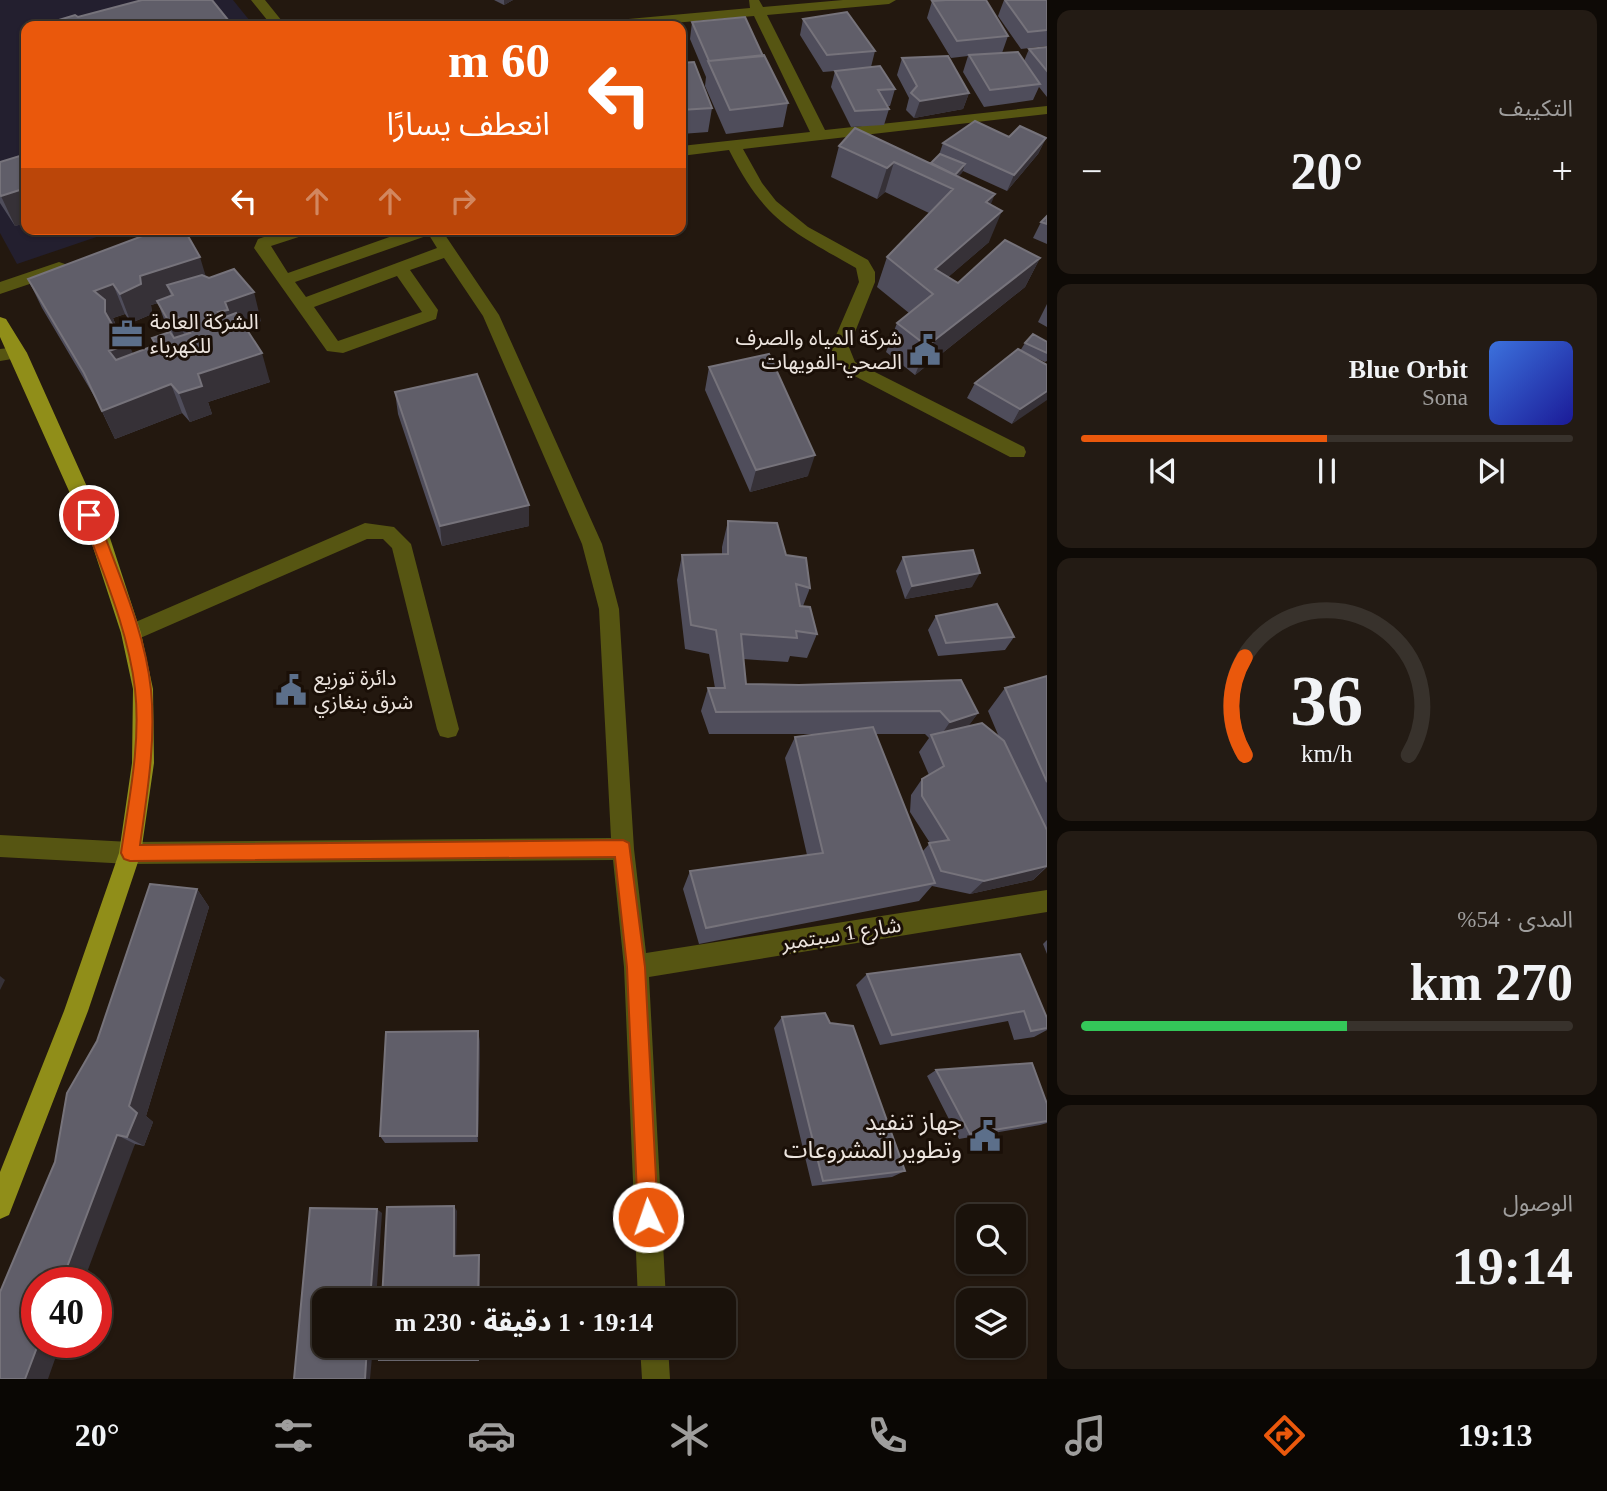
<!DOCTYPE html>
<html lang="ar">
<head>
<meta charset="utf-8">
<style>
	body { margin:0; font-family:"Times New Roman","Noto Sans Arabic",serif; background:#231b14; color:#f1f3f6; direction:rtl; height:100vh; display:flex; flex-direction:column; font-size:26px; white-space:nowrap }
	* { box-sizing:border-box; margin:0 }
	p { font-size:23px; color:#9f9e9d }
	.icon { flex:none; width:38px; height:38px; fill:none; stroke:currentColor; stroke-width:2; stroke-linecap:round; stroke-linejoin:round }
	.map { position:relative; flex:1; overflow:hidden; direction:ltr }
	.side { display:flex; flex-direction:column; gap:10px; padding:10px; background:#0e0a06; width:560px }
	.side>* { flex:none }
	.banner { position:absolute; left:21px; top:21px; width:665px; height:214px; border-radius:14px; box-shadow:0 2px 5px #0004,0 0 0 2px #38322c; direction:rtl; background:#ea580c; color:#fff; overflow:hidden }
	.tools { position:absolute; left:956px; top:1204px; display:grid; gap:14px }
	.tools a { display:grid; place-items:center; width:70px; height:70px; border-radius:14px; background:#1a120b; box-shadow:0 2px 5px #0004,0 0 0 2px #38322c; font-size:35px }
	.speed { position:absolute; left:21px; top:1267px; display:flex; gap:14px; font-size:35px; font-weight:700; text-align:center }
	.speed>* { display:grid; place-content:center; width:91px; height:91px; border-radius:50%; background:#1a120b; box-shadow:0 2px 5px #0004,0 0 0 2px #38322c; line-height:1 }
	.speed .limit { border:10px solid #d22; background:#fff; color:#111 }
	.pin { position:absolute; display:grid; place-items:center; width:60px; height:60px; color:#fff; margin:-30px; border:4px solid #fff; border-radius:50%; box-shadow:0 2px 7px #0007 }
	.me { position:absolute; width:77px; margin:-38px; rotate:357deg; stroke-linejoin:round; filter:drop-shadow(0 0 5px #0008) }
	.turn { display:flex; align-items:center; gap:24px; height:147px; padding:0 21px; font-size:32px }
	.turn .icon { width:91px; height:91px; stroke-width:2.5 }
	.turn b { display:block; font-size:49px; line-height:60px }
	.lanes { display:flex; align-items:center; height:66px; padding:0 21px; background:#0003; justify-content:center; gap:35px; direction:ltr }
	.lanes .off { opacity:.35 }
	.big { font-size:52px; font-weight:800; line-height:1.1 }
	.side .card { flex:1; display:flex; flex-direction:column; justify-content:center; gap:10px; min-width:0; padding:0 24px; border-radius:14px; background:#231b14 }
	.side .dial { align-items:center; gap:0 }
	.dial svg { height:182px; overflow:visible; fill:none; stroke:#38322c; stroke-width:7; stroke-linecap:round; text-anchor:middle }
	.dial text { fill:#f1f3f6; stroke:none }
	.song { display:flex; align-items:center; gap:21px }
	.cover { width:84px; height:84px; border-radius:10px; background:linear-gradient(135deg,hsl(220 70% 55%),hsl(240 70% 35%)) }
	.played { height:7px; border-radius:4px; background:linear-gradient(90deg,#ea580c 50%,#38322c 50%) }
	.keys { display:flex; justify-content:space-around; direction:ltr }
	.heat { display:flex; justify-content:space-between; align-items:center; font-size:38px; direction:ltr }
	.charge { height:10px; border-radius:5px; background:linear-gradient(90deg,#34c759 54%,#38322c 0) }
	.trip { position:absolute; left:312px; top:1288px; width:424px; height:70px; border-radius:14px; background:#1a120b; box-shadow:0 2px 5px #0004,0 0 0 2px #38322c; font-weight:800; line-height:70px; text-align:center; direction:rtl }
	.tabs { display:flex; height:112px; justify-content:space-around; align-items:center; background:#0a0704; color:#9f9e9d }
	.tabs .icon { width:49px; height:49px }
	.tabs .current { color:#ea580c }
	.tabs b { font-size:32px; color:#f1f3f6 }
	main { display:flex; flex:1; min-height:0 }
	.map>svg:first-child { display:block }
</style>
</head>
<body>
<main>
<section class="side">
<div class="card"><p>التكييف</p>
<div class="heat"><a>−</a><b class="big">20°</b><a>+</a></div>
</div>
<div class="card">
<div class="song"><i class="cover"></i><div><b>Blue Orbit</b><p>Sona</p></div></div>
<div class="played"></div>
<div class="keys"><svg class="icon" aria-label="previous" viewBox="0 0 24 24"><path d="M18 5L8 12l10 7zM5 5v14"/></svg><svg class="icon" aria-label="pause" viewBox="0 0 24 24"><path d="M8 5v14M16 5v14"/></svg><svg class="icon" aria-label="next" viewBox="0 0 24 24"><path d="M6 5l10 7-10 7zM19 5v14"/></svg></div>
</div>
<div class="card dial"><svg viewBox="0 0 100 80">
<path d="M14 69A42 42 0 1 1 86 69"/>
<path d="M14 69A42 42 0 0 1 14 26" stroke="#ea580c"/>
<text x="50" y="56" font-size="32" font-weight="700">36</text>
<text x="50" y="72" font-size="11">km/h</text>
</svg></div>
<div class="card"><p>المدى · 54%</p><b class="big">270 km</b><div class="charge"></div></div>
<div class="card"><p>الوصول</p><b class="big">19:14</b></div>
</section>
<div class="map">
<svg width="1047" height="1379" viewBox="0 0 1047 1379">
	<rect width="100%" height="100%" fill="#23180f"/>
	<path fill="#231f2f" d="M 0,0 L 233,0 L 254,26 L 26,26 L 26,229 L 120,229 L 17,264 L 0,233 Z"/>
	<g fill="none" stroke-linecap="round" stroke-linejoin="round">
		<path fill="#565512" fill-rule="evenodd" d="M 251,0 L 265,0 L 286,26 L 272,26 Z
			M 749,0 L 759,0 L 763,7 L 843,0 L 896,0 L 889,4 L 767,15 L 825,130 L 1047,106 L 1047,114 L 743,149 L 762,183 L 776,201 L 808,227 L 868,260 L 875,272 L 875,282 L 849,347 L 855,362 L 1024,447 L 1026,452 L 1024,457 L 1010,457 L 843,370 L 833,357 L 831,347 L 859,282 L 856,268 C 790,230 765,221 729,150 L 681,156 L 681,146 L 810,132 L 754,16 L 639,26 L 588,26 L 595,22 L 750,8 Z
			M 288,229 L 313,229 L 311,233 L 271,246 L 288,273 L 412,229 L 441,229 L 499,315 L 602,544 L 619,609 L 634,849 L 646,953 L 1047,890 L 1047,912 L 649,977 L 666,1300 L 638,1300 L 624,967 L 613,860 L 130,864 L 0,857 L 0,835 L 130,842 L 611,838 L 599,609 L 582,544 L 483,316 L 444,258 L 410,270 L 438,310 L 436,319 L 343,353 L 327,351 L 254,248 L 258,239 ZM 429,235 L 437,248 L 306,297 L 295,282 ZM 397,276 L 422,312 L 338,341 L 314,307 Z
			M 59,262 L 65,264 L 67,268 L 65,272 L 0,294 L 0,282 Z
			M 18,347 L 27,353 L 24,357 L 0,361 L 0,349 Z
			M 365,523 L 394,527 L 411,544 L 459,729 L 456,736 L 448,738 L 440,736 L 437,729 L 392,548 L 383,539 L 367,539 L 138,639 L 131,642 L 124,639 L 121,633 L 124,627 Z
			M 640,1346 L 668,1346 L 670,1379 L 642,1379 Z"/>
		<path fill="#908e19" fill-rule="evenodd" d="M 0,317 L 6,319 L 27,353 L 110,538 L 141,633 L 153,689 L 154,763 L 141,853 L 88,1011 L 9,1215 L 0,1219 L 0,1172 L 64,1011 L 119,853 L 132,763 L 133,689 L 121,633 L 90,538 L 0,337 Z"/>
	</g>
	<path fill="#4f4d5b" fill-rule="evenodd" d="M 494,0 L 513,0 L 504,5 Z
		M 1004,0 L 1047,0 L 1047,46 L 1021,49 L 998,16 Z
		M 932,1 L 1008,36 L 1002,53 L 1024,61 L 1029,49 L 1047,47 L 1047,97 L 1039,87 L 1033,100 L 984,107 L 963,72 L 968,56 L 951,58 L 927,18 Z
		M 803,19 L 875,51 L 871,67 L 895,89 L 890,106 L 887,106 L 889,109 L 884,125 L 851,127 L 831,87 L 835,71 L 823,72 L 800,35 Z
		M 692,22 L 763,56 L 788,103 L 783,127 L 726,134 L 705,86 L 706,77 L 690,39 Z
		M 681,53 L 683,63 L 712,108 L 708,132 L 681,134 Z
		M 902,58 L 969,93 L 963,109 L 914,118 L 906,110 L 909,98 L 897,75 Z
		M 1009,137 L 1046,138 L 1038,154 L 1007,191 L 963,171 L 958,176 L 991,205 L 989,242 L 948,277 L 958,283 L 1040,258 L 1025,287 L 915,375 L 886,352 L 897,323 L 909,313 L 877,287 L 887,257 L 929,213 L 885,192 L 877,199 L 831,177 L 839,146 L 931,163 L 939,155 L 943,143 Z
		M 26,154 L 26,223 L 15,226 L 0,203 L 0,162 Z
		M 1047,216 L 1047,244 L 1033,238 L 1041,222 Z
		M 206,277 L 261,321 L 245,327 L 270,382 L 208,402 L 212,414 L 190,422 L 182,413 L 115,439 L 97,401 L 42,308 L 28,279 ZM 158,303 L 169,333 L 152,338 L 155,346 L 133,354 L 117,328 L 113,318 L 125,314 L 131,323 L 152,314 L 151,305 Z
		M 1047,304 L 1047,327 L 1038,322 Z
		M 1047,342 L 1047,361 L 1045,362 L 1020,351 L 1025,343 Z
		M 1047,365 L 1012,424 L 967,398 L 975,383 Z
		M 709,367 L 808,476 L 750,492 L 705,390 Z
		M 395,392 L 529,526 L 442,546 L 398,414 Z
		M 728,521 L 786,555 L 810,588 L 803,606 L 817,634 L 807,658 L 790,656 L 788,662 L 743,659 L 746,684 L 978,713 L 968,726 L 999,737 L 988,711 L 1005,688 L 1047,676 L 1047,867 L 1033,880 L 970,894 L 932,886 L 919,901 L 699,944 L 683,889 L 690,871 L 807,855 L 785,758 L 795,737 L 818,734 L 709,734 L 701,711 L 708,688 L 715,688 L 709,654 L 685,649 L 677,580 L 682,555 L 722,554 L 722,547 ZM 876,734 L 925,734 L 929,738 L 919,752 L 929,775 L 922,779 L 911,795 L 910,812 L 930,843 L 922,852 Z
		M 903,557 L 972,587 L 905,599 L 896,571 Z
		M 936,616 L 1014,637 L 1005,650 L 938,656 L 928,630 Z
		M 197,889 L 209,907 L 146,1116 L 153,1122 L 144,1146 L 135,1144 L 0,1379 Z
		M 1047,940 L 1047,954 L 1043,944 Z
		M 1020,954 L 1047,1018 L 1047,1030 L 1034,1037 L 1014,1040 L 1008,1021 L 880,1045 L 856,985 L 867,974 Z
		M 782,1017 L 905,1171 L 892,1177 L 812,1186 L 774,1028 Z
		M 480,1041 L 478,1142 L 385,1143 L 380,1136 Z
		M 936,1070 L 1047,1104 L 1047,1123 L 1040,1125 L 959,1139 L 927,1076 Z"/>
	<path fill="#363137" d="M 504,0 L 513,0 L 504,5 Z
		M 969,93 L 963,109 L 914,118 L 920,101 Z
		M 1046,138 L 1038,154 L 1007,191 L 1014,175 Z
		M 894,162 L 885,192 L 877,199 L 887,168 Z
		M 965,164 L 962,173 L 950,185 L 953,176 Z
		M 26,188 L 26,223 L 15,226 L 1,196 Z
		M 995,194 L 983,224 L 986,202 Z
		M 1002,211 L 989,242 L 931,292 L 935,269 Z
		M 200,257 L 209,287 L 167,285 L 172,299 L 151,305 L 152,314 L 131,323 L 120,294 L 140,276 Z
		M 1040,258 L 1025,287 L 915,375 L 927,346 Z
		M 113,284 L 125,314 L 113,318 L 117,329 L 117,341 L 94,291 Z
		M 254,292 L 261,321 L 234,331 L 218,312 L 225,302 Z
		M 178,317 L 188,346 L 179,351 L 169,322 Z
		M 129,344 L 141,373 L 121,380 L 109,351 Z
		M 262,353 L 270,382 L 208,402 L 212,414 L 190,422 L 179,393 L 198,374 Z
		M 171,384 L 182,413 L 115,439 L 102,411 Z
		M 1047,391 L 1047,400 L 1012,424 L 1020,409 Z
		M 815,455 L 808,476 L 750,492 L 756,470 Z
		M 529,505 L 529,526 L 442,546 L 440,526 Z
		M 980,573 L 972,587 L 905,599 L 912,586 Z
		M 978,713 L 962,735 L 935,744 L 950,722 Z
		M 1047,866 L 1033,880 L 970,894 L 984,881 Z
		M 197,889 L 209,907 L 146,1116 L 153,1122 L 144,1146 L 127,1137 L 129,1106 Z
		M 0,976 L 5,980 L 0,990 Z
		M 478,1031 L 480,1041 L 478,1142 L 477,1136 Z
		M 117,1135 L 135,1144 L 83,1283 L 61,1283 Z
		M 454,1206 L 457,1211 L 456,1259 L 454,1256 Z
		M 377,1209 L 382,1213 L 376,1300 L 370,1300 Z
		M 479,1255 L 480,1258 L 480,1300 L 478,1300 Z
		M 39,1342 L 61,1342 L 48,1379 L 25,1379 Z
		M 367,1346 L 373,1346 L 370,1379 L 365,1379 Z
		M 478,1346 L 480,1346 L 479,1359 L 478,1360 Z"/>
	<path fill="#605e69" stroke="#76737b" stroke-width="2" d="M 142,0 L 212,0 L 233,26 L 39,26 L 75,15 L 78,17 Z
		M 946,0 L 986,0 L 1008,36 L 957,41 L 932,1 Z
		M 1005,0 L 1047,0 L 1047,30 L 1028,32 Z
		M 847,12 L 875,51 L 827,55 L 803,19 Z
		M 745,17 L 763,56 L 709,61 L 692,22 Z
		M 604,21 L 606,26 L 550,26 Z
		M 670,22 L 671,26 L 640,26 Z
		M 1047,47 L 1047,71 L 1029,49 Z
		M 1018,52 L 1040,84 L 990,90 L 969,55 Z
		M 764,55 L 788,103 L 730,110 L 708,61 Z
		M 948,56 L 969,93 L 920,101 L 911,93 L 917,86 L 902,58 Z
		M 694,62 L 712,108 L 681,110 L 681,63 Z
		M 880,66 L 895,89 L 878,90 L 889,109 L 855,111 L 835,71 Z
		M 975,121 L 1009,137 L 1020,126 L 1046,138 L 1014,175 L 943,143 Z
		M 855,128 L 995,194 L 986,202 L 1002,211 L 935,269 L 958,283 L 1005,240 L 1040,258 L 927,346 L 897,323 L 933,294 L 887,257 L 953,189 L 894,162 L 887,168 L 839,146 Z
		M 26,154 L 26,188 L 1,196 L 0,194 L 0,162 Z
		M 940,154 L 965,164 L 955,175 L 931,163 Z
		M 1047,216 L 1047,224 L 1041,222 Z
		M 161,229 L 184,229 L 200,257 L 140,276 L 141,284 L 120,294 L 113,284 L 94,291 L 105,300 L 105,312 L 113,326 L 120,330 L 129,344 L 109,351 L 116,360 L 156,345 L 152,338 L 170,332 L 174,338 L 190,333 L 178,317 L 169,322 L 157,301 L 173,295 L 167,285 L 202,275 L 209,278 L 234,269 L 254,292 L 225,302 L 228,310 L 218,312 L 223,318 L 236,313 L 262,353 L 198,374 L 202,386 L 179,393 L 171,384 L 102,411 L 84,373 L 28,279 Z
		M 1033,334 L 1047,342 L 1047,353 L 1025,343 Z
		M 1018,349 L 1047,365 L 1047,391 L 1020,409 L 975,383 Z
		M 769,354 L 815,455 L 756,470 L 709,367 Z
		M 477,374 L 529,505 L 440,526 L 395,392 Z
		M 728,521 L 777,523 L 786,555 L 806,558 L 810,588 L 796,584 L 800,606 L 810,607 L 817,634 L 796,631 L 797,638 L 741,634 L 746,684 L 799,685 L 961,680 L 978,713 L 950,722 L 940,711 L 716,712 L 708,688 L 725,688 L 716,630 L 691,625 L 682,555 L 728,554 Z
		M 973,550 L 980,573 L 912,586 L 903,557 Z
		M 997,604 L 1014,637 L 946,643 L 936,616 Z
		M 1047,676 L 1047,782 L 1005,688 Z
		M 982,723 L 1004,741 L 1047,830 L 1047,866 L 984,881 L 941,871 L 929,843 L 949,840 L 922,796 L 922,779 L 944,766 L 931,735 Z
		M 873,727 L 935,883 L 706,928 L 690,871 L 823,853 L 795,737 Z
		M 150,884 L 197,889 L 129,1106 L 137,1113 L 127,1137 L 117,1135 L 61,1283 L 37,1283 L 37,1342 L 39,1342 L 25,1379 L 0,1379 L 0,1292 L 55,1162 L 67,1093 L 97,1041 Z
		M 1020,954 L 1047,1018 L 1047,1028 L 1031,1031 L 1024,1011 L 892,1035 L 867,974 Z
		M 825,1013 L 830,1023 L 853,1026 L 905,1171 L 823,1181 L 782,1017 Z
		M 478,1031 L 477,1136 L 380,1136 L 386,1032 Z
		M 1032,1063 L 1047,1104 L 1047,1121 L 970,1134 L 936,1070 Z
		M 454,1206 L 454,1256 L 479,1255 L 478,1300 L 382,1300 L 387,1207 Z
		M 310,1208 L 377,1209 L 370,1300 L 324,1300 L 324,1346 L 367,1346 L 365,1379 L 294,1379 Z
		M 380,1346 L 478,1346 L 478,1360 L 379,1360 Z"/>
	<path fill="#ea580c" stroke="#983908" stroke-width="2" d="M 89,509 L 97,515 C 117,571 145,630 151,690 C 156,742 147,794 140,845 L 623,840 L 629,843 L 645,967 L 658,1217 L 655,1224 L 648,1227 L 641,1224 L 638,1217 L 627,967 L 615,857 L 130,861 L 124,859 L 121,853 C 129,799 141,743 135,689 C 128,629 102,571 82,515 Z"/>
	<defs>
		<symbol id="office-bare" viewBox="-9 -9 18 18"><path d="M-6-3h4V-5.5h4V-3h4V5H-6ZM-1-4.5V-3h2v-1.5ZM-6 0V1H6V0Z" fill="#5c6f8a" stroke="#1a0f07" stroke-width="2.5" paint-order="stroke"/></symbol>
		<symbol id="civic-bare" viewBox="-9 -9 18 18"><path d="M-.6-6.5H3V-4.5H.6V-3L4-1V1h2V6H-6V1h2V-1L-.6-3ZM-1.2 2.5V6h2.4V2.5Z" fill="#5c6f8a" stroke="#1a0f07" stroke-width="2.5" paint-order="stroke"/></symbol>
	</defs>
	<g fill-rule="evenodd">
		<use href="#office-bare" x="105" y="312" width="44" height="44"/>
		<use href="#civic-bare" x="903" y="328" width="44" height="44"/>
		<use href="#civic-bare" x="269" y="668" width="44" height="44"/>
		<use href="#civic-bare" x="963" y="1114" width="44" height="44"/>
	</g>
	<g text-anchor="middle" stroke-width="6" stroke-linejoin="round" paint-order="stroke">
		<g font-size="21" fill="#ece4de" stroke="#1a0f07" text-anchor="start">
			<text x="150" y="329">الشركة العامة<tspan x="150" dy="24">للكهرباء</tspan></text>
			<text x="902" y="345" text-anchor="end">شركة المياه والصرف<tspan x="902" dy="24">الصحي-الفويهات</tspan></text>
			<text x="314" y="685">دائرة توزيع<tspan x="314" dy="24">شرق بنغازي</tspan></text>
		</g>
		<g font-size="21" fill="#ece4de" stroke="#1a0f07">
			<text transform="translate(841 934) rotate(-9)" y="7">شارع 1 سبتمبر</text>
		</g>
		<g font-size="24" fill="#ece4de" stroke="#1a0f07" text-anchor="end">
			<text x="962" y="1130">جهاز تنفيد<tspan x="962" dy="28">وتطوير المشروعات</tspan></text>
		</g>
	</g>
</svg>
<div class="tools">
<a><svg class="icon" aria-label="search" viewBox="0 0 24 24"><circle cx="10" cy="10" r="6"/><path d="M15 15l6 6"/></svg></a>
<a><svg class="icon" aria-label="layers" viewBox="0 0 24 24"><path d="M12 4l9 5-9 5-9-5zM3 14l9 5 9-5"/></svg></a>
</div>
<div class="speed"><div class="limit">40</div></div>
<div class="pin" style="left:89px;top:515px;background:#d93025"><svg class="icon" aria-label="arrive" viewBox="0 0 24 24"><path d="M6 21V4h12l-3 4 3 4H6"/></svg></div>
<svg class="me" style="left:648px;top:1217px" viewBox="-20 -20 40 40"><circle r="17" fill="#ea580c" stroke="#fff" stroke-width="3"/><path d="M0-11L8 9 0 5-8 9z" fill="#fff"/></svg>
<div class="trip">19:14 · 1 دقيقة · 230 m</div>
<div class="banner">
<div class="turn"><svg class="icon" aria-label="left" viewBox="0 0 24 24"><path d="M17 20v-9H6M10 6l-5 5 5 5"/></svg><div><b>60 m</b>انعطف يسارًا</div></div>
<div class="lanes"><svg class="icon" aria-label="left" viewBox="0 0 24 24"><path d="M17 20v-9H6M10 6l-5 5 5 5"/></svg><svg class="icon off" aria-label="ahead" viewBox="0 0 24 24"><path d="M12 20V5M6 11l6-6 6 6"/></svg><svg class="icon off" aria-label="ahead" viewBox="0 0 24 24"><path d="M12 20V5M6 11l6-6 6 6"/></svg><svg class="icon off" aria-label="right" viewBox="0 0 24 24"><path d="M7 20v-9h11M14 6l5 5-5 5"/></svg></div>
</div>
</div>
</main>
<nav class="tabs">
<b>19:13</b>
<svg class="icon current" aria-label="directions" viewBox="0 0 24 24"><path d="M12 3l9 9-9 9-9-9zM9 14v-3h6M13 9l2 2-2 2"/></svg>
<svg class="icon" aria-label="music" viewBox="0 0 24 24"><path d="M9 18V5l10-2v13"/><circle cx="6" cy="18" r="3"/><circle cx="16" cy="16" r="3"/></svg>
<svg class="icon" aria-label="phone" viewBox="0 0 24 24"><path d="M5 4h4l2 5-3 2q2 4 5 5l2-3 5 2v4C11 20 4 13 5 4z"/></svg>
<svg class="icon" aria-label="climate" viewBox="0 0 24 24"><path d="M12 3v18M4 7l16 10M4 17L20 7"/></svg>
<svg class="icon" aria-label="car" viewBox="0 0 24 24"><path d="M5 17H2v-5l4-1 3-4h7l3 4 3 1v5h-3M9 17h6M6 11h13"/><circle cx="7" cy="17" r="2"/><circle cx="17" cy="17" r="2"/></svg>
<svg class="icon" aria-label="filters" viewBox="0 0 24 24"><path d="M4 7h16M4 17h16"/><circle cx="9" cy="7" r="2"/><circle cx="15" cy="17" r="2"/></svg>
<b>20°</b>
</nav>
</body>
</html>
